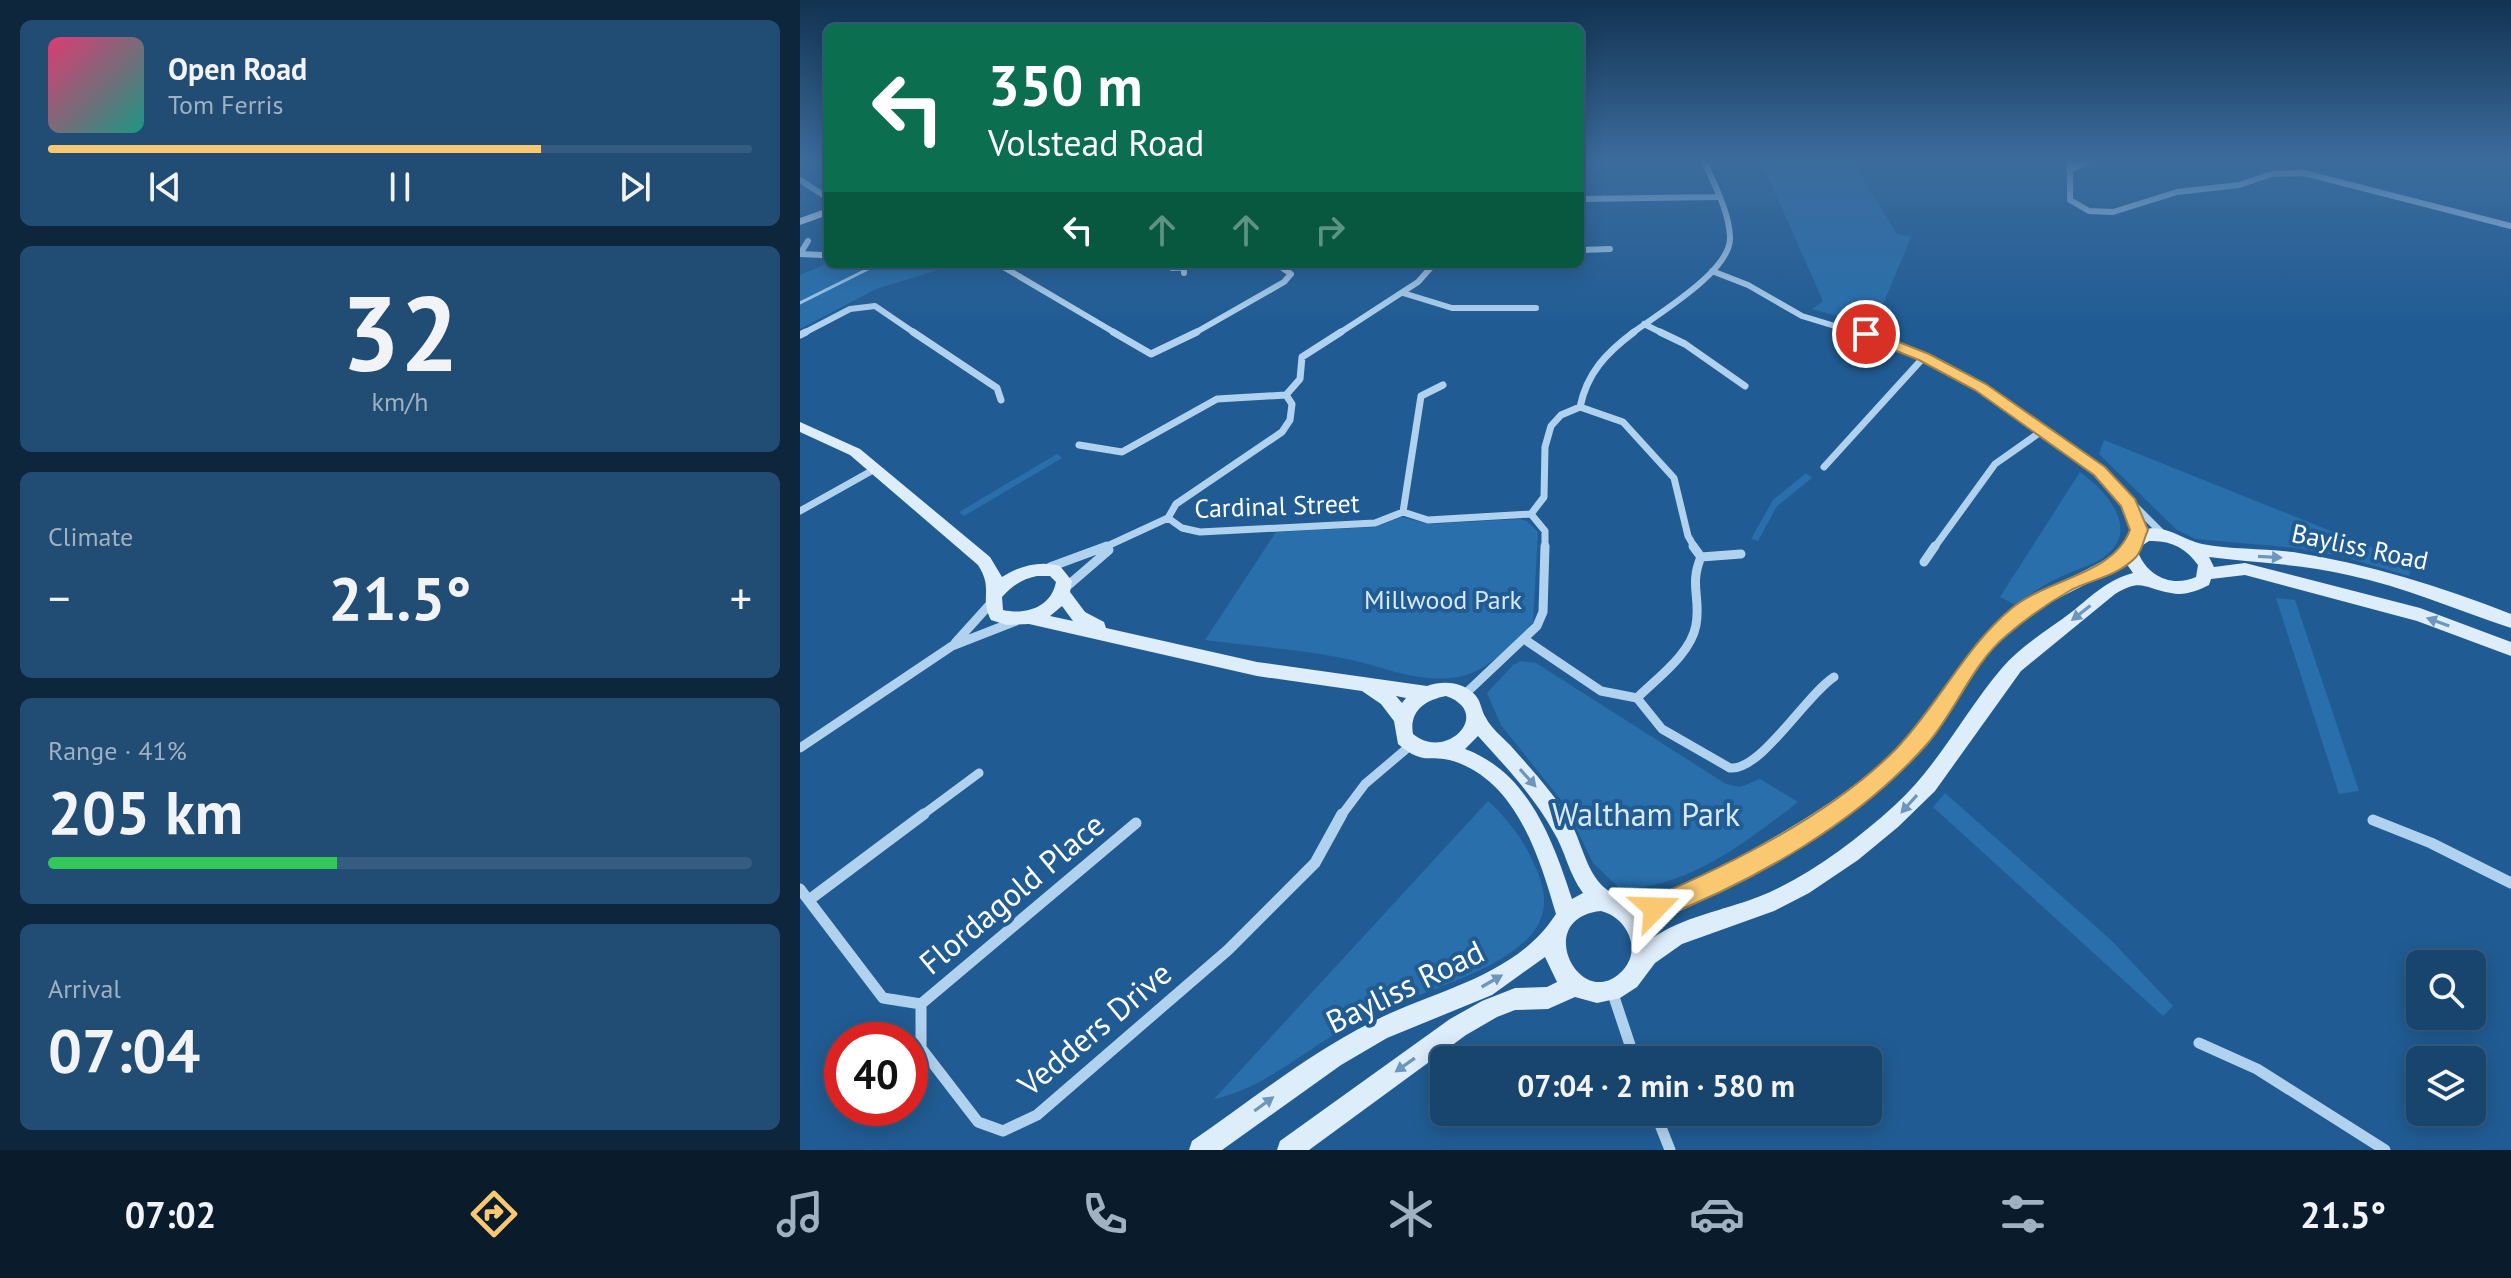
<!DOCTYPE html>
<html lang="en">
<head>
<meta charset="utf-8">
<style>
	body { margin:0; font-family:"PT Sans",sans-serif; background:#214c73; color:#f1f3f6; height:100vh; display:flex; flex-direction:column; font-size:30px; white-space:nowrap }
	* { box-sizing:border-box; margin:0 }
	p { font-size:26px; color:#9fb1c2 }
	.icon { flex:none; width:44px; height:44px; fill:none; stroke:currentColor; stroke-width:2; stroke-linecap:round; stroke-linejoin:round }
	.map { position:relative; flex:1; overflow:hidden }
	.panel { display:flex; flex-direction:column; gap:20px; padding:20px; background:#0d263c; width:800px }
	.panel>* { flex:none }
	.top-card { position:absolute; left:24px; top:24px; width:760px; height:244px; border-radius:12px; box-shadow:0 4px 20px #0003,0 0 0 2px #365d81; background:#0b6e4f; color:#fff; overflow:hidden }
	.buttons { position:absolute; left:1606px; top:950px; display:grid; gap:16px }
	.buttons a { display:grid; place-items:center; width:80px; height:80px; border-radius:12px; background:#18456e; box-shadow:0 4px 20px #0003,0 0 0 2px #365d81; font-size:40px }
	.speed { position:absolute; left:24px; top:1022px; display:flex; gap:16px; font-size:40px; font-weight:700; text-align:center }
	.speed>* { display:grid; place-content:center; width:104px; height:104px; border-radius:50%; background:#18456e; box-shadow:0 4px 20px #0003,0 0 0 2px #365d81; line-height:1 }
	.speed .limit { border:12px solid #d22; background:#fff; color:#111 }
	.pin { position:absolute; display:grid; place-items:center; width:68px; height:68px; color:#fff; margin:-34px; border:4px solid #fff; border-radius:50%; box-shadow:0 2px 8px #0007 }
	.me { position:absolute; width:88px; margin:-44px; rotate:68deg; stroke-linejoin:round; filter:drop-shadow(0 0 6px #0008) }
	.turn { display:flex; align-items:center; gap:28px; height:168px; padding:0 32px; font-size:36px }
	.turn .icon { width:104px; height:104px; stroke-width:2.5 }
	.turn b { display:block; font-size:56px; line-height:68px }
	.lanes { display:flex; align-items:center; height:76px; padding:0 32px; background:#0003; justify-content:center; gap:40px; direction:ltr }
	.lanes .off { opacity:.35 }
	.big { font-size:60px; font-weight:700; line-height:1.1 }
	.panel .tile { flex:1; display:flex; flex-direction:column; justify-content:center; gap:12px; min-width:0; padding:0 28px; border-radius:12px; background:#214c73 }
	.panel .dial { align-items:center; gap:0 }
	.dial b { font-size:104px; line-height:1 }
	.song { display:flex; align-items:center; gap:24px }
	.cover { width:96px; height:96px; border-radius:12px; background:linear-gradient(135deg,hsl(340 70% 55%),hsl(170 70% 35%)) }
	.played { height:8px; border-radius:4px; background:linear-gradient(90deg,#fbc872 70%,#365d81 70%) }
	.keys { display:flex; justify-content:space-around; direction:ltr }
	.heat { display:flex; justify-content:space-between; align-items:center; font-size:44px; direction:ltr }
	.charge { height:12px; border-radius:6px; background:linear-gradient(90deg,#34c759 41%,#365d81 0) }
	.trip { position:absolute; left:630px; top:1046px; width:452px; height:80px; border-radius:12px; background:#18456e; box-shadow:0 4px 20px #0003,0 0 0 2px #365d81; font-weight:700; line-height:80px; text-align:center }
	.dock { display:flex; height:128px; justify-content:space-around; align-items:center; background:#0a1c2c; color:#9fb1c2 }
	.dock .icon { width:56px; height:56px }
	.dock .on { color:#fbc872 }
	.dock b { font-size:36px; color:#f1f3f6 }
	main { display:flex; flex:1; min-height:0 }
	.map>svg:first-child { display:block }
</style>
</head>
<body>
<main>
<section class="panel">
<div class="tile">
<div class="song"><i class="cover"></i><div><b>Open Road</b><p>Tom Ferris</p></div></div>
<div class="played"></div>
<div class="keys"><svg class="icon" aria-label="previous" viewBox="0 0 24 24"><path d="M18 5L8 12l10 7zM5 5v14"/></svg><svg class="icon" aria-label="pause" viewBox="0 0 24 24"><path d="M8 5v14M16 5v14"/></svg><svg class="icon" aria-label="next" viewBox="0 0 24 24"><path d="M6 5l10 7-10 7zM19 5v14"/></svg></div>
</div>
<div class="tile dial"><b>32</b><p>km/h</p></div>
<div class="tile"><p>Climate</p>
<div class="heat"><a>−</a><b class="big">21.5°</b><a>+</a></div>
</div>
<div class="tile"><p>Range · 41%</p><b class="big">205 km</b><div class="charge"></div></div>
<div class="tile"><p>Arrival</p><b class="big">07:04</b></div>
</section>
<div class="map">
<svg width="1711" height="1150" viewBox="0 0 1711 1150">
	<rect width="100%" height="100%" fill="#205c93"/>
	<path fill="#296fab" d="M 961,161 L 1052,161 L 1097,234 L 1111,237 L 1074,326 L 1012,309 L 1023,301 Z
		M 28,263 L 28,264 L 158,264 L 76,289 L 0,329 L 0,275 Z
		M 1304,440 L 1613,564 L 1609,576 L 1545,557 L 1496,548 L 1396,539 L 1377,530 L 1299,454 Z
		M 257,454 L 262,458 L 164,516 L 159,512 Z
		M 1280,472 C 1303,489 1339,525 1309,553 C 1295,566 1275,569 1258,578 C 1243,585 1229,595 1216,605 L 1200,597 Z
		M 1006,473 L 1012,478 L 977,506 L 958,541 L 951,539 L 973,500 Z
		M 601,517 L 629,524 L 719,519 L 727,521 L 738,532 L 733,622 C 718,640 689,669 666,675 C 630,685 597,672 564,663 C 515,650 456,647 405,640 L 476,532 L 576,527 Z
		M 1476,598 L 1495,600 L 1559,791 L 1539,794 Z
		M 721,661 L 736,663 L 926,784 L 940,787 L 960,779 L 998,802 C 946,842 889,888 820,889 L 793,863 L 765,805 L 701,725 L 687,693 L 713,665 Z
		M 1145,793 L 1311,940 L 1373,1006 L 1363,1016 L 1133,807 Z
		M 688,801 C 707,818 724,840 734,864 C 742,881 748,900 741,918 C 723,968 612,994 569,1015 C 515,1040 472,1086 414,1099 Z"/>
	<g fill="none" stroke-linecap="round" stroke-linejoin="round">
		<path stroke="#a5ceef" stroke-width="3" d="M 0,303 L 78,264"/>
		<path stroke="#b1d2ee" stroke-width="6" d="M 1270,161 L 1270,200 L 1289,211 L 1313,212 L 1377,192 L 1439,185 L 1472,174 L 1504,173 L 1711,226
			M 1269,170 L 1288,161
			M 0,180 L 28,198
			M 780,199 L 917,197
			M 8,241 L 0,254 L 22,255
			M 780,250 L 810,249
			M 200,265 L 317,334
			M 372,268 L 384,267 L 384,273
			M 912,271 L 948,285 L 1002,316 L 1061,334
			M 603,293 L 652,308 L 736,308
			M 844,324 L 864,334
			M 2,334 L 50,309 L 75,306 L 116,334
			M 393,334 L 484,282 L 491,274 L 477,264
			M 538,334 L 618,282 L 634,264
			M 831,334 C 856,315 932,271 930,237 C 929,211 914,184 904,161"/>
		<path stroke="#b1d2ee" stroke-width="7" d="M 113,332 L 197,388 L 201,400
			M 313,332 L 351,354 L 397,332
			M 860,332 L 885,344 L 945,386
			M 1054,332 L 1094,344 L 1151,370 L 1300,471 L 1364,535
			M 0,335 L 6,332
			M 780,407 L 823,422 L 874,478 L 888,536 L 895,548
			M 279,445 L 322,452 L 417,399 L 486,395
			M 1024,467 L 1124,357
			M 1331,508 L 1339,530 L 1335,540
			M 0,511 L 75,469
			M 603,512 L 621,396 L 643,385
			M 731,514 L 744,497 L 745,447 L 751,426 L 761,415 L 780,407 C 787,373 806,353 834,332
			M 731,514 L 745,531 L 745,548
			M 368,518 L 382,528 L 400,532 L 575,523 L 603,512 L 628,520 L 731,514
			M 303,548 L 368,518 L 376,504 L 482,432 L 490,420 L 492,404 L 486,395 L 500,379 L 502,357 L 541,332
			M 1134,548 L 1195,464 L 1242,431"/>
		<path stroke="#b1d2ee" stroke-width="9" d="M 901,557 L 941,554
			M 1124,562 L 1135,546
			M 250,567 L 307,546
			M 265,588 L 309,550
			M 724,639 L 801,691 L 837,698 L 862,729 L 930,768 C 961,771 1005,696 1034,677
			M 155,643 L 192,602
			M 664,695 L 737,626 L 743,612 L 745,546
			M 837,698 C 857,678 891,654 896,625 C 901,598 889,585 901,557 L 893,546
			M 0,748 L 152,646 L 216,621
			M 121,816 L 179,773
			M 541,816 L 565,784 L 611,745"/>
		<path stroke="#b1d2ee" stroke-width="11" d="M 1573,820 L 1631,843 L 1711,883
			M 0,889 L 83,998 L 121,1004 L 121,1048 L 178,1122 L 203,1131 L 237,1115 L 428,950 L 515,863 L 542,814
			M 9,900 L 124,814
			M 812,991 L 835,1060
			M 121,1004 L 336,823
			M 1399,1043 L 1457,1069 L 1585,1150
			M 855,1112 L 870,1150"/>
		<path fill="#deedfa" fill-rule="evenodd" d="M 28,208 L 28,215 L 0,225 L 0,218 Z
			M 0,422 L 60,449 L 190,557 L 202,577 C 219,566 240,560 260,566 L 272,581 L 270,592 L 285,612 L 304,622 L 306,628 L 457,662 L 627,686 C 642,681 659,681 672,692 C 682,700 680,709 686,718 C 691,728 702,737 710,745 C 731,769 754,793 770,821 C 785,848 788,889 823,897 C 861,906 892,882 924,865 C 996,826 1070,784 1124,720 C 1150,689 1165,650 1196,623 C 1232,591 1276,578 1316,553 C 1327,546 1330,534 1343,530 C 1365,523 1382,540 1402,544 C 1432,550 1463,548 1493,552 C 1568,564 1640,586 1711,614 L 1711,628 C 1656,610 1605,587 1548,575 C 1502,564 1456,563 1409,557 L 1414,567 L 1445,563 L 1620,608 L 1711,642 L 1711,656 L 1617,621 L 1445,575 L 1411,579 L 1409,585 C 1397,591 1384,596 1371,593 C 1345,589 1342,577 1315,594 L 1221,671 L 1135,791 L 1098,827 L 1058,860 L 1009,893 L 974,911 L 882,944 L 855,963 L 837,987 L 820,998 L 797,1003 L 775,997 L 748,1009 L 715,1010 L 697,1017 L 666,1035 L 509,1150 L 477,1150 L 480,1141 L 650,1019 L 682,1001 L 715,988 L 747,987 L 757,982 L 745,957 L 692,995 L 587,1038 L 541,1065 L 422,1150 L 389,1150 L 392,1141 C 450,1101 507,1055 570,1023 C 633,990 715,978 756,914 C 740,859 718,786 659,763 C 631,752 626,768 598,744 L 594,721 L 581,704 L 562,691 L 457,676 L 229,624 L 207,625 L 191,620 C 179,597 194,590 178,565 L 50,455 L 0,432 ZM 1349,541 C 1371,540 1386,548 1398,565 L 1396,577 C 1372,588 1347,576 1338,552 L 1340,547 ZM 1326,563 L 1333,573 C 1307,580 1293,595 1273,611 C 1248,630 1222,645 1202,668 C 1163,714 1139,765 1094,806 C 1054,842 1008,877 958,897 C 922,911 884,916 851,939 L 844,919 C 878,918 905,898 933,882 C 1006,840 1082,798 1136,732 C 1162,700 1176,661 1207,633 C 1242,601 1286,587 1326,563 ZM 237,576 L 250,576 L 256,582 C 251,608 225,615 203,610 L 202,597 C 212,586 222,579 237,576 ZM 262,606 L 273,621 L 250,616 ZM 596,696 L 606,698 L 602,703 ZM 646,696 C 694,713 646,762 613,734 C 609,711 625,700 646,696 ZM 678,736 C 705,766 733,795 753,831 C 766,852 768,873 783,893 L 772,899 C 753,840 728,772 665,749 ZM 801,911 C 826,917 842,948 824,969 C 782,1017 730,918 801,911 Z"/>
	</g>
	<defs><path id="oneway-solid" d="M-6-.8H1V-3.2L6.5 0L1 3.2V.8H-6Z" transform="scale(2)"/></defs>
	<g fill="#6c96bc">
		<use href="#oneway-solid" transform="translate(1470 557) rotate(3)"/>
		<use href="#oneway-solid" transform="translate(1281 613) rotate(142)"/>
		<use href="#oneway-solid" transform="translate(1638 622) rotate(-160)"/>
		<use href="#oneway-solid" transform="translate(728 778) rotate(48)"/>
		<use href="#oneway-solid" transform="translate(1109 804) rotate(132)"/>
		<use href="#oneway-solid" transform="translate(692 981) rotate(-30)"/>
		<use href="#oneway-solid" transform="translate(605 1065) rotate(145)"/>
		<use href="#oneway-solid" transform="translate(464 1104) rotate(-36)"/>
	</g>
	<linearGradient id="sky" x2="0" y2="1"><stop stop-color="#123351"/><stop offset="0.5" stop-color="#3c6c9e"/><stop offset="1" stop-color="#3c6c9e" stop-opacity="0"/></linearGradient>
	<rect width="1711" height="322" fill="url(#sky)"/>
	<path fill="#fbc872" stroke="#a3824a" stroke-width="2" d="M 1061,331 L 1071,331 L 1129,354 L 1186,384 L 1305,467 L 1335,499 L 1348,530 C 1344,538 1342,551 1336,557 C 1318,576 1293,579 1271,590 C 1248,603 1227,618 1207,635 C 1172,664 1157,709 1128,743 C 1058,823 953,882 855,920 L 847,917 L 843,908 L 847,900 C 930,865 1032,814 1096,749 C 1139,704 1164,648 1212,608 C 1249,578 1313,575 1330,530 L 1321,506 L 1294,475 L 1175,390 L 1119,360 L 1061,337 Z"/>
	<g text-anchor="middle" stroke-width="8" stroke-linejoin="round" paint-order="stroke">
		<g font-size="26" fill="#fff" stroke="#205c93">
			<text transform="translate(477 506) rotate(-2)" y="9">Cardinal Street</text>
			<text transform="translate(1560 547) rotate(12)" y="9">Bayliss Road</text>
		</g>
		<g font-size="26" fill="#d7eafa" stroke="#205c93">
			<text x="643" y="609">Millwood Park</text>
		</g>
		<g font-size="32" fill="#d7eafa" stroke="#205c93">
			<text x="846" y="826">Waltham Park</text>
		</g>
		<g font-size="32" fill="#fff" stroke="#205c93">
			<text transform="translate(212 894) rotate(-40)" y="11">Flordagold Place</text>
			<text transform="translate(605 987) rotate(-26)" y="11">Bayliss Road</text>
			<text transform="translate(295 1029) rotate(-40)" y="11">Vedders Drive</text>
		</g>
	</g>
</svg>
<div class="buttons">
<a><svg class="icon" aria-label="search" viewBox="0 0 24 24"><circle cx="10" cy="10" r="6"/><path d="M15 15l6 6"/></svg></a>
<a><svg class="icon" aria-label="layers" viewBox="0 0 24 24"><path d="M12 4l9 5-9 5-9-5zM3 14l9 5 9-5"/></svg></a>
</div>
<div class="speed"><div class="limit">40</div></div>
<div class="pin" style="left:1066px;top:334px;background:#d93025"><svg class="icon" aria-label="arrive" viewBox="0 0 24 24"><path d="M6 21V4h12l-3 4 3 4H6"/></svg></div>
<svg class="me" style="left:855px;top:908px" viewBox="-20 -20 40 40"><path d="M0-17L14 15 0 8-14 15z" fill="#fbc872" stroke="#fff" stroke-width="4"/></svg>
<div class="trip">07:04 · 2 min · 580 m</div>
<div class="top-card">
<div class="turn"><svg class="icon" aria-label="left" viewBox="0 0 24 24"><path d="M17 20v-9H6M10 6l-5 5 5 5"/></svg><div><b>350 m</b>Volstead Road</div></div>
<div class="lanes"><svg class="icon" aria-label="left" viewBox="0 0 24 24"><path d="M17 20v-9H6M10 6l-5 5 5 5"/></svg><svg class="icon off" aria-label="ahead" viewBox="0 0 24 24"><path d="M12 20V5M6 11l6-6 6 6"/></svg><svg class="icon off" aria-label="ahead" viewBox="0 0 24 24"><path d="M12 20V5M6 11l6-6 6 6"/></svg><svg class="icon off" aria-label="right" viewBox="0 0 24 24"><path d="M7 20v-9h11M14 6l5 5-5 5"/></svg></div>
</div>
</div>
</main>
<nav class="dock">
<b>07:02</b>
<svg class="icon on" aria-label="directions" viewBox="0 0 24 24"><path d="M12 3l9 9-9 9-9-9zM9 14v-3h6M13 9l2 2-2 2"/></svg>
<svg class="icon" aria-label="music" viewBox="0 0 24 24"><path d="M9 18V5l10-2v13"/><circle cx="6" cy="18" r="3"/><circle cx="16" cy="16" r="3"/></svg>
<svg class="icon" aria-label="phone" viewBox="0 0 24 24"><path d="M5 4h4l2 5-3 2q2 4 5 5l2-3 5 2v4C11 20 4 13 5 4z"/></svg>
<svg class="icon" aria-label="climate" viewBox="0 0 24 24"><path d="M12 3v18M4 7l16 10M4 17L20 7"/></svg>
<svg class="icon" aria-label="car" viewBox="0 0 24 24"><path d="M5 17H2v-5l4-1 3-4h7l3 4 3 1v5h-3M9 17h6M6 11h13"/><circle cx="7" cy="17" r="2"/><circle cx="17" cy="17" r="2"/></svg>
<svg class="icon" aria-label="filters" viewBox="0 0 24 24"><path d="M4 7h16M4 17h16"/><circle cx="9" cy="7" r="2"/><circle cx="15" cy="17" r="2"/></svg>
<b>21.5°</b>
</nav>
</body>
</html>
